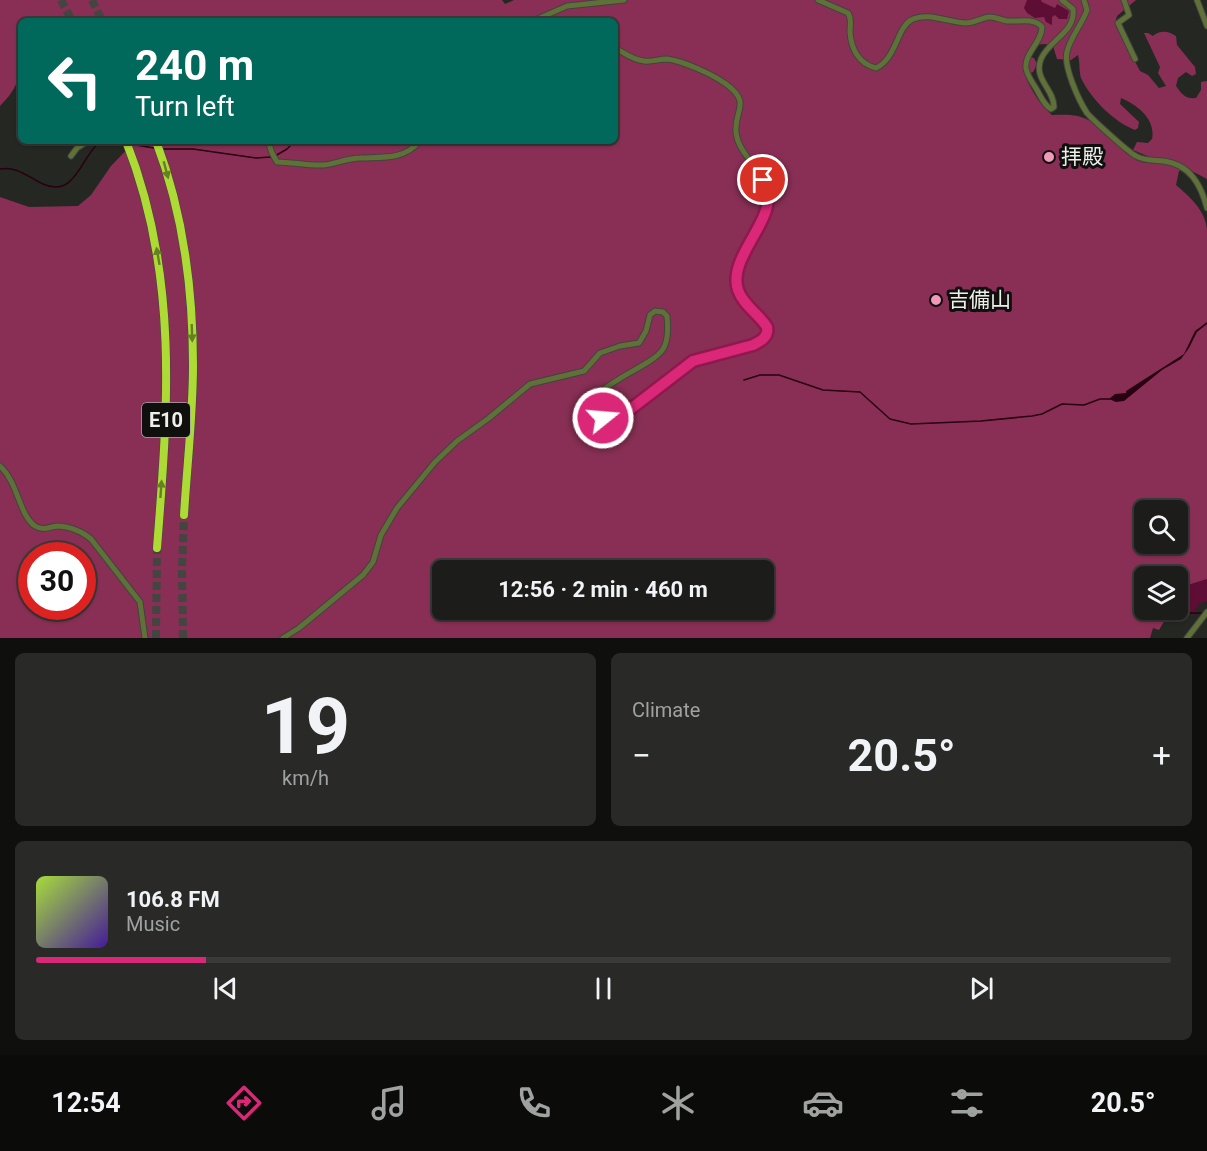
<!DOCTYPE html>
<html lang="en">
<head>
<meta charset="utf-8">
<style>
	body { margin:0; font-family:Roboto,"Noto Sans JP",sans-serif; background:#292a27; color:#f1f3f6; height:100vh; display:flex; flex-direction:column; font-size:22px; white-space:nowrap }
	* { box-sizing:border-box; margin:0 }
	p { font-size:20px; color:#a0a2a2 }
	.icon { flex:none; width:33px; height:33px; fill:none; stroke:currentColor; stroke-width:2; stroke-linecap:round; stroke-linejoin:round }
	.map { position:relative; height:638px; overflow:hidden }
	.side { display:flex; flex-direction:column; gap:15px; padding:15px; background:#0f100e; flex:1 }
	.side>* { flex:none }
	.hud { position:absolute; left:18px; top:18px; width:600px; height:126px; border-radius:9px; box-shadow:0 2px 4px #0004,0 0 0 2px #3a3b39; background:#00695c; color:#fff; overflow:hidden }
	.controls { position:absolute; left:1134px; top:500px; display:grid; gap:12px }
	.controls a { display:grid; place-items:center; width:54px; height:54px; border-radius:9px; background:#1c1d1a; box-shadow:0 2px 4px #0004,0 0 0 2px #3a3b39; font-size:30px }
	.speed { position:absolute; left:18px; top:542px; display:flex; gap:12px; font-size:30px; font-weight:700; text-align:center }
	.speed>* { display:grid; place-content:center; width:78px; height:78px; border-radius:50%; background:#1c1d1a; box-shadow:0 2px 4px #0004,0 0 0 2px #3a3b39; line-height:1 }
	.speed .limit { border:9px solid #d22; background:#fff; color:#111 }
	.pin { position:absolute; display:grid; place-items:center; width:51px; height:51px; color:#fff; margin:-26px; border:3px solid #fff; border-radius:50%; box-shadow:0 2px 6px #0007 }
	.me { position:absolute; width:66px; margin:-33px; rotate:73deg; stroke-linejoin:round; filter:drop-shadow(0 0 4px #0008) }
	.turn { display:flex; align-items:center; gap:21px; height:126px; padding:0 18px; font-size:27px }
	.turn .icon { width:78px; height:78px; stroke-width:2.5 }
	.turn b { display:block; font-size:42px; line-height:51px }
	.big { font-size:45px; font-weight:700; line-height:1.1 }
	.side .tile { flex:1; display:flex; flex-direction:column; justify-content:center; gap:9px; min-width:0; padding:0 21px; border-radius:9px; background:#292a27 }
	.side .dial { align-items:center; gap:0 }
	.dial b { font-size:78px; line-height:1 }
	.song { display:flex; align-items:center; gap:18px }
	.cover { width:72px; height:72px; border-radius:9px; background:linear-gradient(135deg,hsl(80 70% 55%),hsl(260 70% 35%)) }
	.played { height:6px; border-radius:3px; background:linear-gradient(90deg,#db2777 15%,#3a3b39 15%) }
	.keys { display:flex; justify-content:space-around; direction:ltr }
	.heat { display:flex; justify-content:space-between; align-items:center; font-size:33px; direction:ltr }
	.side .tiles { flex:1; display:grid; gap:15px; grid-template-columns:1fr 1fr }
	.tile:last-child { grid-column:span 2 }
	.trip { position:absolute; left:432px; top:560px; width:342px; height:60px; border-radius:9px; background:#1c1d1a; box-shadow:0 2px 4px #0004,0 0 0 2px #3a3b39; font-weight:700; line-height:60px; text-align:center }
	.menu { display:flex; height:96px; justify-content:space-around; align-items:center; background:#0b0c0a; color:#a0a2a2 }
	.menu .icon { width:42px; height:42px }
	.menu .current { color:#db2777 }
	.menu b { font-size:27px; color:#f1f3f6 }
	.map>svg:first-child { display:block }
</style>
</head>
<body>
<div class="map">
<svg width="1207" height="638" viewBox="0 0 1207 638">
	<rect width="100%" height="100%" fill="#252722"/>
	<path fill="#5e0e34" d="M 1024,0 L 1052,0 L 1070,11 L 1067,22 L 1050,27 L 1024,13 L 1022,3 Z
		M 1207,579 L 1207,601 L 1198,605 L 1194,610 L 1204,613 L 1202,614 L 1182,612 L 1180,614 L 1174,611 L 1166,613 L 1165,609 L 1178,609 L 1178,588 Z"/>
	<path fill="#892f55" fill-rule="evenodd" d="M 0,0 L 502,0 L 505,4 L 514,0 L 1027,0 L 1024,8 L 1027,13 L 1035,18 L 1044,17 L 1046,22 L 1052,25 L 1052,17 L 1055,15 L 1059,19 L 1067,19 L 1069,11 L 1057,4 L 1055,8 L 1042,2 L 1041,0 L 1136,0 L 1117,16 L 1115,23 L 1140,71 L 1148,75 L 1159,88 L 1166,86 L 1158,73 L 1160,67 L 1144,33 L 1148,33 L 1153,36 C 1160,30 1168,31 1176,36 L 1177,45 L 1195,67 L 1196,74 L 1192,76 L 1186,72 L 1178,78 L 1176,86 C 1182,95 1186,99 1196,98 L 1201,90 L 1201,82 L 1207,81 L 1207,179 L 1186,168 L 1179,171 L 1176,185 C 1190,197 1205,210 1207,229 L 1207,579 L 1178,588 L 1178,576 L 1144,576 L 1144,609 L 1165,609 L 1166,612 L 1174,611 L 1180,614 L 1166,618 L 1159,630 L 1153,628 L 1150,638 L 0,638 L 0,197 L 29,207 L 78,206 L 91,195 L 111,166 L 135,141 L 615,141 L 615,21 L 21,21 C 21,57 28,79 0,106 ZM 1045,44 L 1053,46 L 1057,59 L 1071,60 L 1078,55 C 1080,62 1079,72 1081,78 C 1091,99 1114,122 1135,130 L 1138,128 L 1139,122 L 1120,104 L 1121,98 C 1138,105 1156,120 1152,139 L 1148,143 L 1137,142 L 1133,150 L 1152,158 L 1146,163 C 1120,158 1107,125 1081,117 C 1071,114 1062,115 1052,115 C 1040,105 1031,90 1025,75 L 1033,72 L 1037,64 L 1034,58 L 1026,56 C 1028,45 1035,45 1045,44 ZM 1144,510 L 1178,510 L 1178,543 L 1144,543 ZM 32,555 L 82,555 L 82,606 L 32,606 ZM 442,570 L 764,570 L 764,609 L 442,609 Z"/>
	<path fill="#280011" d="M 1207,322 L 1207,324 L 1197,332 L 1189,348 L 1181,359 L 1162,370 L 1124,401 L 1116,402 L 1109,399 L 1115,394 L 1126,393 L 1126,391 L 1184,354 L 1195,331 Z"/>
	<g fill="none" stroke-linecap="round" stroke-linejoin="round">
		<path stroke="#280011" stroke-width="1.5" d="M 130,144 L 154,148
			M 162,149 L 193,149 L 256,158 L 271,157
			M 275,156 L 287,149 L 295,141
			M 0,169 C 17,166 28,177 43,184 C 76,199 81,155 101,141
			M 744,380 L 760,375 L 779,375 L 823,390 L 860,392 L 890,419 L 911,424 L 981,421 L 1032,416 L 1042,414 L 1062,404 L 1084,405 L 1100,399 L 1110,399
			M 1186,613 L 1203,613
			M 1167,615 L 1183,615"/>
		<path stroke="#434540" stroke-width="8" stroke-dasharray="8 4" stroke-linecap="butt" d="M 61,0 L 72,21
			M 92,0 L 102,21
			M 156,638 L 157,548
			M 183,638 L 182,570 L 184,515"/>
		<defs>
			<path id="minor" d="M 818,0 L 848,13 C 852,19 850,25 850,32 C 851,49 859,64 876,68 C 896,59 897,28 911,20 C 928,11 949,23 966,23 C 974,23 981,18 989,17 C 995,16 1000,20 1007,21 C 1018,22 1033,17 1042,27 C 1042,42 1024,54 1026,68 C 1027,76 1033,83 1037,90 C 1041,97 1044,105 1051,109 L 1054,107 C 1054,89 1033,79 1041,59 C 1049,40 1076,32 1073,9 L 1062,0
				M 1084,0 L 1087,10 C 1082,25 1070,37 1067,52 C 1063,66 1079,101 1087,113 C 1092,119 1128,152 1136,156 C 1144,161 1154,160 1163,161 C 1190,164 1201,185 1207,208
				M 1124,0 L 1129,15 L 1118,23 L 1135,59
				M 1197,0 L 1207,26
				M 533,21 L 567,6 L 624,0
				M 268,141 L 272,153 L 277,162 C 293,162 308,166 324,165 C 336,164 347,158 360,158 C 383,157 404,160 420,141
				M 71,156 L 77,148 L 88,141
				M 0,466 C 18,482 19,515 35,526 C 43,531 49,527 57,526 C 69,526 83,532 91,539 L 140,602 L 145,638
				M 283,638 L 299,628 L 363,575 L 373,562 L 381,535 L 397,508 L 435,462 L 457,441 L 489,418 L 530,384 L 584,371 L 600,353 L 620,346 L 639,343 L 646,331 L 650,315 L 655,311 L 663,312 L 667,316 C 668,326 669,340 663,349 C 651,369 578,388 595,416 C 630,427 665,374 694,361 C 713,353 734,352 753,345 C 761,341 769,337 767,327 C 758,313 741,304 737,287 C 731,256 769,226 768,197 C 767,171 738,156 736,132 C 734,110 752,103 726,84 C 712,74 683,61 667,59 C 659,59 652,62 644,61 C 633,60 624,53 615,48
				M 1187,638 L 1207,612"/>
			<path id="highway" d="M 126,141 C 179,275 168,408 157,548
				M 156,141 C 183,212 193,290 193,365 C 193,415 187,465 184,515"/>
		</defs>
		<use href="#minor" stroke="#41433e" stroke-width="7"/>
		<use href="#highway" stroke="#41433e" stroke-width="9"/>
		<use href="#minor" stroke="#5f7138" stroke-width="5"/>
		<use href="#highway" stroke="#adda35" stroke-width="8"/>
	</g>
	<defs><path id="oneway-solid" d="M-6-.8H1V-3.2L6.5 0L1 3.2V.8H-6Z" transform="scale(1.5)"/></defs>
	<g fill="#667f23">
		<use href="#oneway-solid" transform="translate(166 170) rotate(75)"/>
		<use href="#oneway-solid" transform="translate(158 256) rotate(-100)"/>
		<use href="#oneway-solid" transform="translate(192 333) rotate(88)"/>
		<use href="#oneway-solid" transform="translate(161 489) rotate(-86)"/>
	</g>
	<g fill="none" stroke-linecap="round" stroke-linejoin="round">
		<defs>
			<path id="route" d="M 603,418 L 615,416 L 628,411 L 693,361 L 753,345 C 761,341 769,337 767,327 C 759,314 743,305 738,290 C 728,260 768,227 768,198 C 768,192 765,186 763,180"/>
		</defs>
		<use href="#route" stroke="#8e194d" stroke-width="15"/>
		<use href="#route" stroke="#db2777" stroke-width="10"/>
	</g>
	<g fill="#f09ab7" stroke="#0f0f0d" stroke-width="2">
		<circle cx="1049" cy="157" r="6"/>
		<circle cx="936" cy="300" r="6"/>
	</g>
	<g text-anchor="middle" stroke-width="6" stroke-linejoin="round" paint-order="stroke">
		<rect fill="#0f0f0d" stroke="#aaaca8" stroke-width="1.5" x="142" y="403" width="48" height="34" rx="4.5"/>
		<g font-size="20" font-weight="bold" fill="#edefeb">
			<text x="166" y="427">E10</text>
		</g>
		<g font-size="21" fill="#edefeb" stroke="#0f0f0d" text-anchor="start">
			<text x="1061" y="164">拝殿</text>
			<text x="948" y="307">吉備山</text>
		</g>
	</g>
</svg>
<div class="controls">
<a><svg class="icon" aria-label="search" viewBox="0 0 24 24"><circle cx="10" cy="10" r="6"/><path d="M15 15l6 6"/></svg></a>
<a><svg class="icon" aria-label="layers" viewBox="0 0 24 24"><path d="M12 4l9 5-9 5-9-5zM3 14l9 5 9-5"/></svg></a>
</div>
<div class="speed"><div class="limit">30</div></div>
<div class="pin" style="left:763px;top:180px;background:#d93025"><svg class="icon" aria-label="arrive" viewBox="0 0 24 24"><path d="M6 21V4h12l-3 4 3 4H6"/></svg></div>
<svg class="me" style="left:603px;top:418px" viewBox="-20 -20 40 40"><circle r="17" fill="#db2777" stroke="#fff" stroke-width="3"/><path d="M0-11L8 9 0 5-8 9z" fill="#fff"/></svg>
<div class="trip">12:56 · 2 min · 460 m</div>
<div class="hud">
<div class="turn"><svg class="icon" aria-label="left" viewBox="0 0 24 24"><path d="M17 20v-9H6M10 6l-5 5 5 5"/></svg><div><b>240 m</b>Turn left</div></div>
</div>
</div>
<section class="side">
<div class="tiles">
<div class="tile dial"><b>19</b><p>km/h</p></div>
<div class="tile"><p>Climate</p>
<div class="heat"><a>−</a><b class="big">20.5°</b><a>+</a></div>
</div>
<div class="tile">
<div class="song"><i class="cover"></i><div><b>106.8 FM</b><p>Music</p></div></div>
<div class="played"></div>
<div class="keys"><svg class="icon" aria-label="previous" viewBox="0 0 24 24"><path d="M18 5L8 12l10 7zM5 5v14"/></svg><svg class="icon" aria-label="pause" viewBox="0 0 24 24"><path d="M8 5v14M16 5v14"/></svg><svg class="icon" aria-label="next" viewBox="0 0 24 24"><path d="M6 5l10 7-10 7zM19 5v14"/></svg></div>
</div>
</div>
</section>
<nav class="menu">
<b>12:54</b>
<svg class="icon current" aria-label="directions" viewBox="0 0 24 24"><path d="M12 3l9 9-9 9-9-9zM9 14v-3h6M13 9l2 2-2 2"/></svg>
<svg class="icon" aria-label="music" viewBox="0 0 24 24"><path d="M9 18V5l10-2v13"/><circle cx="6" cy="18" r="3"/><circle cx="16" cy="16" r="3"/></svg>
<svg class="icon" aria-label="phone" viewBox="0 0 24 24"><path d="M5 4h4l2 5-3 2q2 4 5 5l2-3 5 2v4C11 20 4 13 5 4z"/></svg>
<svg class="icon" aria-label="climate" viewBox="0 0 24 24"><path d="M12 3v18M4 7l16 10M4 17L20 7"/></svg>
<svg class="icon" aria-label="car" viewBox="0 0 24 24"><path d="M5 17H2v-5l4-1 3-4h7l3 4 3 1v5h-3M9 17h6M6 11h13"/><circle cx="7" cy="17" r="2"/><circle cx="17" cy="17" r="2"/></svg>
<svg class="icon" aria-label="filters" viewBox="0 0 24 24"><path d="M4 7h16M4 17h16"/><circle cx="9" cy="7" r="2"/><circle cx="15" cy="17" r="2"/></svg>
<b>20.5°</b>
</nav>
</body>
</html>
